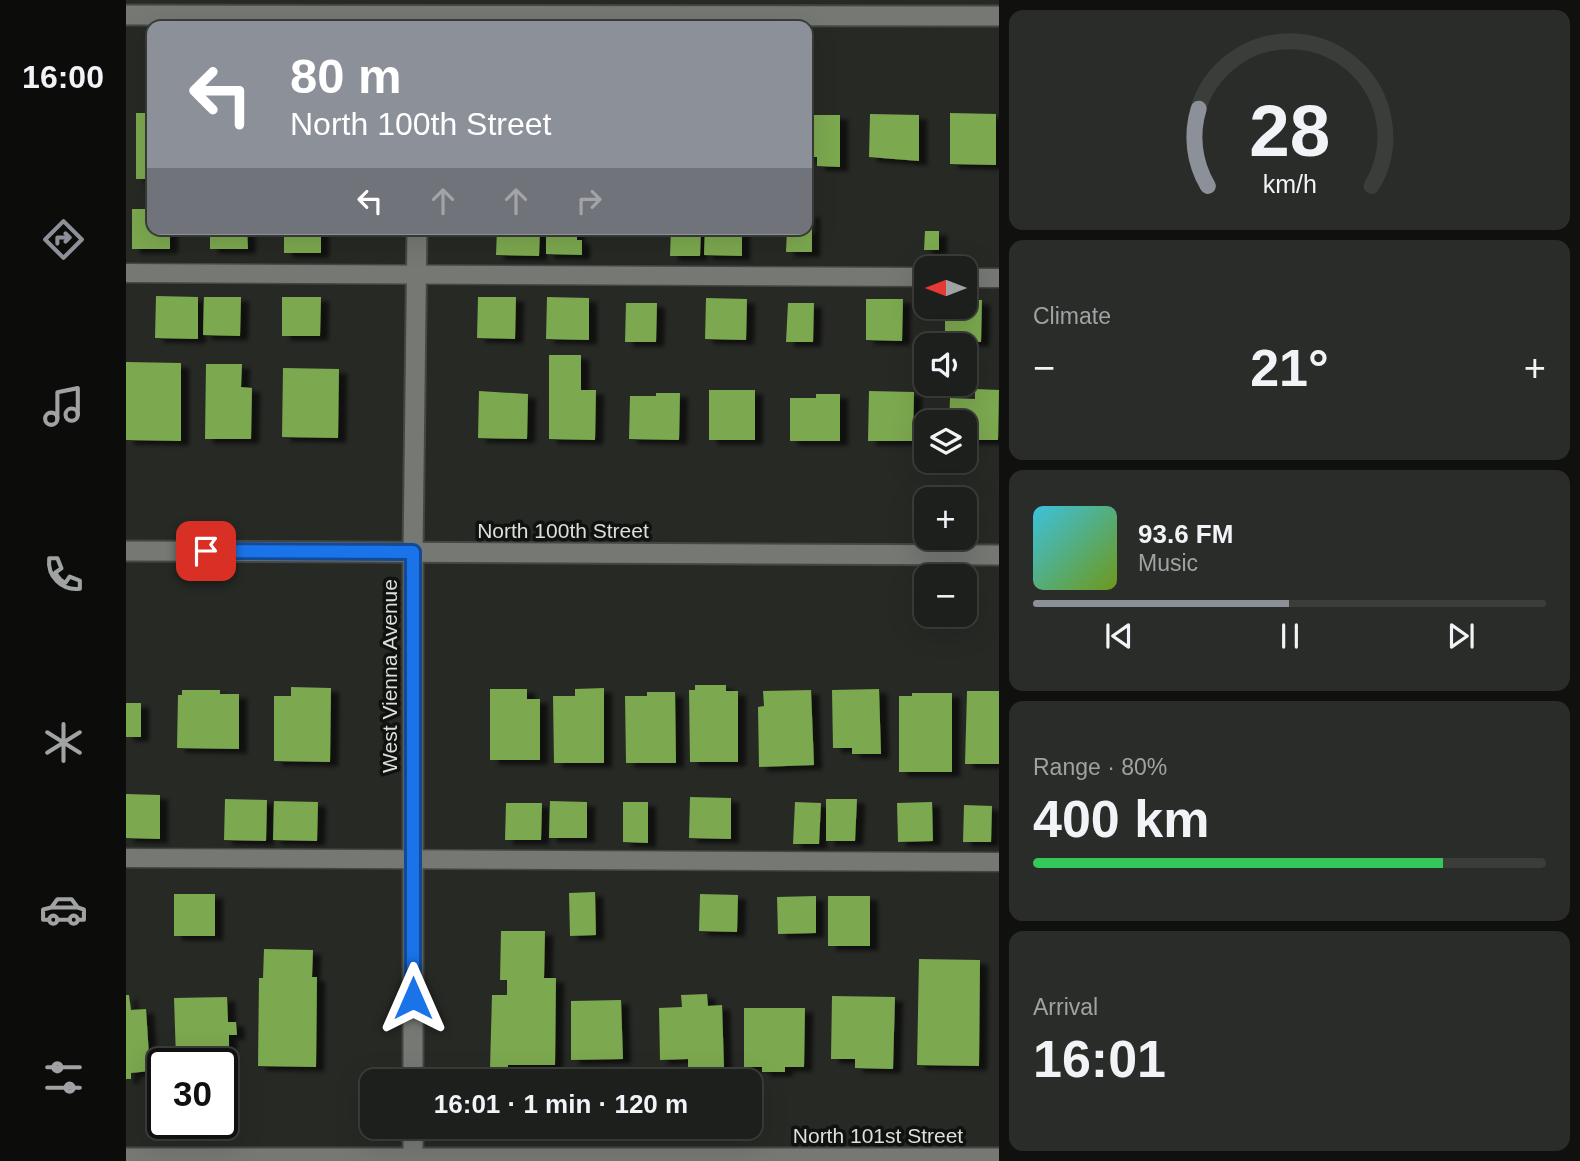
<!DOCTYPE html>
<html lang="en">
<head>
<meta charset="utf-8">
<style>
	body { margin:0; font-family:Helvetica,sans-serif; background:#2a2c29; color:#f1f3f6; height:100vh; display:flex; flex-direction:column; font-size:26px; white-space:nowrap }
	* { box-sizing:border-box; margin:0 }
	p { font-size:23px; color:#a0a2a3 }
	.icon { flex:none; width:38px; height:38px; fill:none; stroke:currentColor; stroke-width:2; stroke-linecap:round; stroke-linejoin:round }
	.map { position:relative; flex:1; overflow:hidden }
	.drawer { display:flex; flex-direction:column; gap:10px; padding:10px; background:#10110f; width:581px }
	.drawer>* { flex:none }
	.guide { position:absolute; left:21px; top:21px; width:665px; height:214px; border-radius:14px; box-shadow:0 7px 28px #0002,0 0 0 2px #3b3d3b; background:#8c9099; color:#fff; overflow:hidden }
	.needle { width:46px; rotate:270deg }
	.fabs { position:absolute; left:788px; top:256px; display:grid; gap:14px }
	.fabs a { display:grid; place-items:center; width:63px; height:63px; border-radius:14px; background:#1d1f1c; box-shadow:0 7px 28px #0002,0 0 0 2px #3b3d3b; font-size:35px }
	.speed { position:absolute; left:21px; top:1048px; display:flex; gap:14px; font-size:35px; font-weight:700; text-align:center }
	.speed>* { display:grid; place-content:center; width:91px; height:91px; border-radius:50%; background:#1d1f1c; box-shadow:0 7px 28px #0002,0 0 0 2px #3b3d3b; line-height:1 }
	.speed .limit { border:4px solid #111; border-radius:10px; background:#fff; color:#111 }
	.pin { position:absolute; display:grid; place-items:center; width:60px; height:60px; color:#fff; margin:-30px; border-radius:14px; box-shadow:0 4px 10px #0006 }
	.me { position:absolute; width:77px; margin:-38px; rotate:0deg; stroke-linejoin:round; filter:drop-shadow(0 0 5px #0008) }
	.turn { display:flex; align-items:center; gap:24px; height:147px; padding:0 28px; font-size:32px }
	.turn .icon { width:91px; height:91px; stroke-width:2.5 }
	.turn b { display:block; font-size:49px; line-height:60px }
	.lanes { display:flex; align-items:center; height:66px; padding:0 28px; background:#0003; justify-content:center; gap:35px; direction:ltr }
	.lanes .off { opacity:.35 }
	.big { font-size:52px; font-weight:700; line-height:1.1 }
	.drawer .card { flex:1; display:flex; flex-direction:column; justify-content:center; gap:10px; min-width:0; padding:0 24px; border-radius:14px; background:#2a2c29 }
	.drawer .dial { align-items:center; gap:0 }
	.dial svg { height:182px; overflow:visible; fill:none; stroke:#3b3d3b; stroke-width:7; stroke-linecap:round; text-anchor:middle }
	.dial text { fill:#f1f3f6; stroke:none }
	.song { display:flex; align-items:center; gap:21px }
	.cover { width:84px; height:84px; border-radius:10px; background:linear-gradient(135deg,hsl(190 70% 55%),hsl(80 70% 35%)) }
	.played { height:7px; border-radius:4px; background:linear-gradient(90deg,#8c9099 50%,#3b3d3b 50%) }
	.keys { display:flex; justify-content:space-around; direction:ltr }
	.heat { display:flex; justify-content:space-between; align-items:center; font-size:38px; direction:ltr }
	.charge { height:10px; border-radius:5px; background:linear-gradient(90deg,#34c759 80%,#3b3d3b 0) }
	.trip { position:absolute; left:234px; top:1069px; width:402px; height:70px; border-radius:14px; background:#1d1f1c; box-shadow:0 7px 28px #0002,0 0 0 2px #3b3d3b; font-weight:700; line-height:70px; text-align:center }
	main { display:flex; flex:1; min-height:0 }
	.tabs { display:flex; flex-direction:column; width:126px; justify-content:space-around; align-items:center; background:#0c0c0b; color:#a0a2a3 }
	.tabs .icon { width:49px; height:49px }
	.tabs .on { color:#8c9099 }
	.tabs b { font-size:32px; color:#f1f3f6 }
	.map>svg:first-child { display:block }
</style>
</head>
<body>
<main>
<nav class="tabs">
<b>16:00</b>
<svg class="icon on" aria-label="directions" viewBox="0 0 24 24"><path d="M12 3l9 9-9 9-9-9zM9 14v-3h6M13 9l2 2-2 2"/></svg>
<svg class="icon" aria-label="music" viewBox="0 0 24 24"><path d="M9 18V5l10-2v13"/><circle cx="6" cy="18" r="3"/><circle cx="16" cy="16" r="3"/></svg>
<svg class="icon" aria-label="phone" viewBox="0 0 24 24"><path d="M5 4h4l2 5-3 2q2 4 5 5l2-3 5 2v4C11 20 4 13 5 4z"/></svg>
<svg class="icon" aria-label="climate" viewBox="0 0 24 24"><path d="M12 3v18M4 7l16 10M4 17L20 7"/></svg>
<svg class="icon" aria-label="car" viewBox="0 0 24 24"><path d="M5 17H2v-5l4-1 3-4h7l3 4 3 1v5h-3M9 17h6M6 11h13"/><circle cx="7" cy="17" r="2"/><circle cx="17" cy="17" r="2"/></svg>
<svg class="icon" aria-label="filters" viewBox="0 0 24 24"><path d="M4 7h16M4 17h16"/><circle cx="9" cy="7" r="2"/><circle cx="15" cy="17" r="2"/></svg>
</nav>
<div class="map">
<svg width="873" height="1161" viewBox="0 0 873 1161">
	<defs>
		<filter id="shadow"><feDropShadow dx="8" dy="4.5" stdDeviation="2" flood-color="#0009"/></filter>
	</defs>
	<rect width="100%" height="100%" fill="#272925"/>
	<path fill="#7ba84f" filter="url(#shadow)" d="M 10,113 L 26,113 L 26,179 L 10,179 Z
		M 824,113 L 870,114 L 870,165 L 824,164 Z
		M 744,114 L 793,115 L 793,161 L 743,157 Z
		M 681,115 L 714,115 L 714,167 L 691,166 L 691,157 L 681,157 Z
		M 6,209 L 26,209 L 26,229 L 44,229 L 44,249 L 6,249 Z
		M 681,213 L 686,213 L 686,252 L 660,252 L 661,229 L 681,229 Z
		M 84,229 L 121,229 L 122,249 L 84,249 Z
		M 158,229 L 195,229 L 195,253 L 158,253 Z
		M 371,229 L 414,229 L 413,256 L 370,255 Z
		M 420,229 L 451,229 L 451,240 L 456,240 L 456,255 L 420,254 Z
		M 545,229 L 575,229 L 574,256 L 544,256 Z
		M 579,229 L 616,229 L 616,256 L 578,255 Z
		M 799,231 L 813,231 L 813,250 L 798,250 Z
		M 30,296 L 72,297 L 72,339 L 29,338 Z
		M 78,297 L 115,297 L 114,336 L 77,335 Z
		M 156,297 L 195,297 L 194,336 L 156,336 Z
		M 352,297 L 390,297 L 389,339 L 351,338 Z
		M 421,297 L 463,298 L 463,340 L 420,339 Z
		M 580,298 L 621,299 L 620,340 L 579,339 Z
		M 740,299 L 777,299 L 776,341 L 740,340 Z
		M 838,300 L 856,300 L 855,342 L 819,341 L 819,306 L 838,306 Z
		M 500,303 L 531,303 L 530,342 L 499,342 Z
		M 662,303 L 688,303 L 687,342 L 660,342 Z
		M 423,355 L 455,355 L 455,390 L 470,390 L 469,440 L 423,439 Z
		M 0,362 L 55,363 L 55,441 L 0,440 Z
		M 80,364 L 116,364 L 115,387 L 126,388 L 125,439 L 79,439 Z
		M 157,368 L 213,369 L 212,438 L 156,437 Z
		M 849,389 L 873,390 L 872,440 L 838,440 L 838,422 L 823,422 L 824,398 L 849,399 Z
		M 583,390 L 629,390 L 629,440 L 583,440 Z
		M 353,391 L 402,394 L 401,439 L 352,438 Z
		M 743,391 L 788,392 L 787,441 L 742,441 Z
		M 530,393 L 554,393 L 553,440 L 503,439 L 504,396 L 530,396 Z
		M 690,394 L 714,394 L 714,441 L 664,441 L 664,398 L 690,398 Z
		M 569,685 L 600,685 L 600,691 L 612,691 L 612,762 L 564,762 L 563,690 L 569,690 Z
		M 165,687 L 205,688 L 204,762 L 148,761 L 148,696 L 165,696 Z
		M 478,688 L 478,763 L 428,763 L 427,696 L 449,696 L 449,689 Z
		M 364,689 L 401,689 L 401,699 L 414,699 L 414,760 L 364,760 Z
		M 753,689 L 755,754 L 726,754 L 726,748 L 707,748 L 706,690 Z
		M 56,690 L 94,690 L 94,694 L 113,694 L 113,749 L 51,748 L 52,695 L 56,695 Z
		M 685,690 L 688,765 L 633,767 L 632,707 L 638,706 L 637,691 Z
		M 841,691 L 873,691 L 873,764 L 839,764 Z
		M 521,692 L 549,692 L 550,763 L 500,763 L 499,696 L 521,696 Z
		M 786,693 L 826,693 L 826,772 L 773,772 L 773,696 L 786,696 Z
		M 0,703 L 15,703 L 15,737 L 0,737 Z
		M 0,794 L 34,795 L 34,839 L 0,838 Z
		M 564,797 L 605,798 L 605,839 L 563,838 Z
		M 99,799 L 141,800 L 140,841 L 98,840 Z
		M 700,799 L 731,799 L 729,841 L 700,841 Z
		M 148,801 L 192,802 L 191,841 L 147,840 Z
		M 424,801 L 461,802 L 461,838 L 423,838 Z
		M 497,802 L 522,802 L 522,843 L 497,842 Z
		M 669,802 L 695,803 L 693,844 L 667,844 Z
		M 806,802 L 807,841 L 772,842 L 771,803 Z
		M 380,803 L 416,803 L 415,840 L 379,840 Z
		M 838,805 L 866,806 L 865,842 L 837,842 Z
		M 469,892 L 470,935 L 444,936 L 443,893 Z
		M 48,894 L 89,894 L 89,936 L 48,936 Z
		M 574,894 L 612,895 L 611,932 L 573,931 Z
		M 690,896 L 690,933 L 652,934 L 651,897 Z
		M 702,896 L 744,896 L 744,946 L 702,946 Z
		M 375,931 L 419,931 L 418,978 L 430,978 L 429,1065 L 382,1065 L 382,1069 L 364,1069 L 366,995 L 381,995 L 381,980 L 374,980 Z
		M 138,949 L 187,950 L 186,977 L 191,977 L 190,1067 L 132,1066 L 133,978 L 137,978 Z
		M 793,959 L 854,960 L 853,1066 L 791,1065 Z
		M 581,994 L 582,1006 L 596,1005 L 598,1067 L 562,1067 L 562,1059 L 534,1060 L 533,1008 L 556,1007 L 555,995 Z
		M 0,995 L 3,995 L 5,1010 L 20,1009 L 24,1071 L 5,1073 L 5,1079 L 0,1079 Z
		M 706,996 L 769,997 L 767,1069 L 729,1068 L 729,1059 L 705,1059 Z
		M 101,997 L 102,1022 L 110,1022 L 111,1035 L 103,1035 L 103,1063 L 99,1063 L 99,1072 L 96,1072 L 96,1064 L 72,1064 L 65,1063 L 64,1058 L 50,1058 L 48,998 Z
		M 495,1000 L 497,1059 L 445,1060 L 445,1001 Z
		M 618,1008 L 679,1008 L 678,1067 L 659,1067 L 659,1072 L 636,1072 L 636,1067 L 618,1067 Z"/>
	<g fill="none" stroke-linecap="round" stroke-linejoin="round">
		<defs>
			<path id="service" d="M 0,273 L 800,277
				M 838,278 L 873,278
				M 0,858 L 873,862"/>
			<path id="minor" d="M 0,15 L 873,16
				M 287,1082 L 287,552 L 291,229
				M 0,1158 L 873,1158
				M 287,1161 L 287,1127"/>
			<path id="tertiary" d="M 0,551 L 873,555"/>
		</defs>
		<use href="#service" stroke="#454744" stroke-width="21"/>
		<use href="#minor" stroke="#454744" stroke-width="23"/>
		<use href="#tertiary" stroke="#454744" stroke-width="23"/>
		<use href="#service" stroke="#757873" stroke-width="18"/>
		<use href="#minor" stroke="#757873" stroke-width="19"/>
		<use href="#tertiary" stroke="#757873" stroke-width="19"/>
	</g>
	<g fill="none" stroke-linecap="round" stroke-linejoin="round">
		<defs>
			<path id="route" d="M 80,551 L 287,552 L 287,998"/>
		</defs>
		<use href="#route" stroke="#114b97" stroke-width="18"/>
		<use href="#route" stroke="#1a73e8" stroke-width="12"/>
	</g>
	<g text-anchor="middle" stroke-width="7" stroke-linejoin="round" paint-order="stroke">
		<g font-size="21" fill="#dddfdc" stroke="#10120f">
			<text x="437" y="538">North 100th Street</text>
			<text transform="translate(264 676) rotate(-90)" y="7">West Vienna Avenue</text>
			<text x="752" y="1143">North 101st Street</text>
		</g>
	</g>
</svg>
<div class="fabs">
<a><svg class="needle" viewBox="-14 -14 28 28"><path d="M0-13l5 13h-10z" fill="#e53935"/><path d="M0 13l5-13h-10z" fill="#a0a2a3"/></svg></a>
<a><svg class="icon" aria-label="sound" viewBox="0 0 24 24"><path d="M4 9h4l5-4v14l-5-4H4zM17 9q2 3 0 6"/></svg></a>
<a><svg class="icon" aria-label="layers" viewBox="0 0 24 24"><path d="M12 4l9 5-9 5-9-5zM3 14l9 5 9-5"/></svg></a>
<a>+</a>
<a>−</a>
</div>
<div class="speed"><div class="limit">30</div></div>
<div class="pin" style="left:80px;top:551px;background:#d93025"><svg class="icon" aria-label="arrive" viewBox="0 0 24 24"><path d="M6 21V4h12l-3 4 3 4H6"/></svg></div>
<svg class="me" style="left:287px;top:998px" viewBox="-20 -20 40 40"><path d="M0-17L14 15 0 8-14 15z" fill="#1a73e8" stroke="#fff" stroke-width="4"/></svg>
<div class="trip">16:01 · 1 min · 120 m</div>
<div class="guide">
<div class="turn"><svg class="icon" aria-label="left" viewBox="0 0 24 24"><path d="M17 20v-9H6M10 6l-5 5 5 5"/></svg><div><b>80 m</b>North 100th Street</div></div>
<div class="lanes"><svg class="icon" aria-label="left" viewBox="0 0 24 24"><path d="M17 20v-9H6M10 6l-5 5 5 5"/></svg><svg class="icon off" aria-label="ahead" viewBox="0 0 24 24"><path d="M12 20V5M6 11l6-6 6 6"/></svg><svg class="icon off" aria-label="ahead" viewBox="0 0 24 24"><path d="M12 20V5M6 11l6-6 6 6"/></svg><svg class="icon off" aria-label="right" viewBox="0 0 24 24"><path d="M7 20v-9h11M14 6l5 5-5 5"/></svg></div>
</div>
</div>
<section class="drawer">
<div class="card dial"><svg viewBox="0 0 100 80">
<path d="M14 69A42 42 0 1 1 86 69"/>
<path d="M14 69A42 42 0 0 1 10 35" stroke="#8c9099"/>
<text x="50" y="56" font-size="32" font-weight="700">28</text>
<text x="50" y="72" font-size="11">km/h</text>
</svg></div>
<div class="card"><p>Climate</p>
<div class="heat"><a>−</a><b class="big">21°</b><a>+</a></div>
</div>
<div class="card">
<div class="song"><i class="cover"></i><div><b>93.6 FM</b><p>Music</p></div></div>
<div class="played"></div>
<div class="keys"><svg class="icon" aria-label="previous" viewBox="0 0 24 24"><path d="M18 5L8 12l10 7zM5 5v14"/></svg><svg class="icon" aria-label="pause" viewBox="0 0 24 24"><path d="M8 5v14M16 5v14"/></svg><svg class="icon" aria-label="next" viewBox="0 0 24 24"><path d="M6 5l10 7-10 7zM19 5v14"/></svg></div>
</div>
<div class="card"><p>Range · 80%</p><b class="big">400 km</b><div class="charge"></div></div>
<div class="card"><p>Arrival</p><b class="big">16:01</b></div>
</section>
</main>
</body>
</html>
